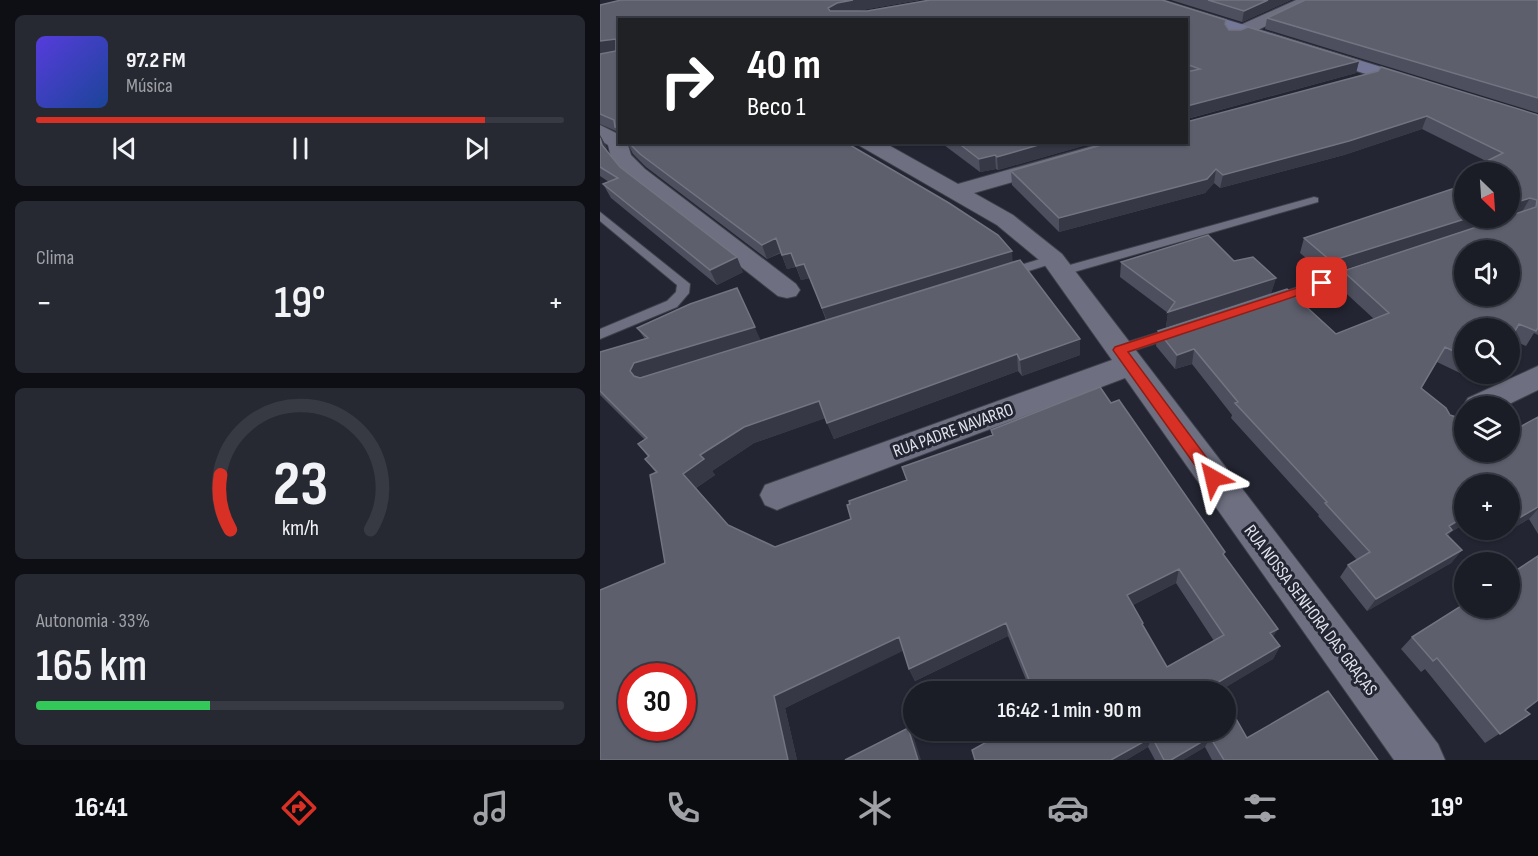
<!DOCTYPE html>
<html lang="pt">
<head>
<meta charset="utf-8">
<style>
	body { margin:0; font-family:"Sofia Sans Condensed",sans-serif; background:#272932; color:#f1f3f6; height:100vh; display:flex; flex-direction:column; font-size:22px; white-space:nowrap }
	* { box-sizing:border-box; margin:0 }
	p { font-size:20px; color:#9fa1a7 }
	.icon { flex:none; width:33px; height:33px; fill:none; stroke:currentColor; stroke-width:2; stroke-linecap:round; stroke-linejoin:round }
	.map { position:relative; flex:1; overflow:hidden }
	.sheet { display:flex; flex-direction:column; gap:15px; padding:15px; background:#0e0f15; width:600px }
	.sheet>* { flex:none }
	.hud { position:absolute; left:18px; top:18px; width:570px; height:126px; border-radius:0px; box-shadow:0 2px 4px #0004,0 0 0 2px #383a43; background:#202124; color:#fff; overflow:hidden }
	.needle { width:39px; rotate:155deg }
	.buttons { position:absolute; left:854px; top:162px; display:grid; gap:12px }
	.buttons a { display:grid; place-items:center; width:66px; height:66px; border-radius:50%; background:#1a1c26; box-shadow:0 2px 4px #0004,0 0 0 2px #383a43; font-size:30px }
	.speed { position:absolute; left:18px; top:663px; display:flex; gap:12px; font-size:30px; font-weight:700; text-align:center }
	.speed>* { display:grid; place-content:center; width:78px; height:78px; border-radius:50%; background:#1a1c26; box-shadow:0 2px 4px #0004,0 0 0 2px #383a43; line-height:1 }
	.speed .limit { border:9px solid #d22; background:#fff; color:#111 }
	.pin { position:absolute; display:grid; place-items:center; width:51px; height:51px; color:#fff; margin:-26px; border-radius:12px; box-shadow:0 3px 9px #0006 }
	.me { position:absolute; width:66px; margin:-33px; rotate:323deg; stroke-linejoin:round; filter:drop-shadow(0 0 4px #0008) }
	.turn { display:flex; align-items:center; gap:21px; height:126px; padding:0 30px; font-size:27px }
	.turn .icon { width:78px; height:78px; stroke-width:2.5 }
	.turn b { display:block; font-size:42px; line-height:51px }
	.big { font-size:45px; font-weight:600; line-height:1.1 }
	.sheet .tile { flex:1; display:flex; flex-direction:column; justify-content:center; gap:9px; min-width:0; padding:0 21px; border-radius:9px; background:#272932 }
	.sheet .dial { align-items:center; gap:0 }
	.dial svg { height:156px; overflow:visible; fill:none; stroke:#383a43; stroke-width:7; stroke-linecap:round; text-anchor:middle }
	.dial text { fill:#f1f3f6; stroke:none }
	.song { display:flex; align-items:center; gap:18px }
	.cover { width:72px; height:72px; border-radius:9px; background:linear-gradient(135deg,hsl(250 70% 55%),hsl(220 70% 35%)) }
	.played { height:6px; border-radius:3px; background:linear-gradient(90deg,#d93025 85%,#383a43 85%) }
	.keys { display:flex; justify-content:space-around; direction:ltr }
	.heat { display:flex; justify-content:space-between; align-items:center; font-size:33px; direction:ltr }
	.charge { height:9px; border-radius:4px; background:linear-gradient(90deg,#34c759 33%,#383a43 0) }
	.trip { position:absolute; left:303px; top:681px; width:333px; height:60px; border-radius:30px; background:#1a1c26; box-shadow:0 2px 4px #0004,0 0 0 2px #383a43; font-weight:600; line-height:60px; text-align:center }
	.tabs { display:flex; height:96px; justify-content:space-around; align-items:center; background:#0a0b0f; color:#9fa1a7 }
	.tabs .icon { width:42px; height:42px }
	.tabs .selected { color:#d93025 }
	.tabs b { font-size:27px; color:#f1f3f6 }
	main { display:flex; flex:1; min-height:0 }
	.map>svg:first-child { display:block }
</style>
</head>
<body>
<main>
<section class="sheet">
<div class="tile">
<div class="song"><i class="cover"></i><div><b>97.2 FM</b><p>Música</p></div></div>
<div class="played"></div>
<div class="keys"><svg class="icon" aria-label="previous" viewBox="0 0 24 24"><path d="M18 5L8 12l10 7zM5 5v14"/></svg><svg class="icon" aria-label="pause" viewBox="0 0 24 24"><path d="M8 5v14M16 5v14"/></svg><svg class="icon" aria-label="next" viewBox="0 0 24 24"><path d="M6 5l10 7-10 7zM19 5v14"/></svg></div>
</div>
<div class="tile"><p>Clima</p>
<div class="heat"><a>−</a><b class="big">19°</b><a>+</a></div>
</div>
<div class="tile dial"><svg viewBox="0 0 100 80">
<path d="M14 69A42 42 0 1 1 86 69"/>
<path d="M14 69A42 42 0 0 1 9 41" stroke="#d93025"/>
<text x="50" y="56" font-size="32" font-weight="700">23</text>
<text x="50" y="72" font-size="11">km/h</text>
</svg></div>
<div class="tile"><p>Autonomia · 33%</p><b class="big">165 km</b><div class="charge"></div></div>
</section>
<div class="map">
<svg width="938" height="760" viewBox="0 0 938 760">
	<rect width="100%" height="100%" fill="#232532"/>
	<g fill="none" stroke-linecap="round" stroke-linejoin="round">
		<defs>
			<path id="service" d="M 714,197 L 718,198 L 718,202 L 467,274 L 463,275 L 457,271 L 459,268 Z
				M 0,212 L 90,284 L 89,293 L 77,307 L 0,339 L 0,329 L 67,301 L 76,292 L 77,285 L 0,221 Z
				M 453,255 L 457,256 L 459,259 L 457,262 L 407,278 L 401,274 L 402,271 Z
				M 758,267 L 762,268 L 764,271 L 762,274 L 678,303 L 668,303 L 666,300 L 668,297 Z
				M 576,327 L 583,332 L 581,335 L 520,355 L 513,350 L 515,346 Z"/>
			<path id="minor" d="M 0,125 L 20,135 L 20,142 L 27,142 L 31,155 L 45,169 L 196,284 L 200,290 L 196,296 L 187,298 L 178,296 L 29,179 L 11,157 L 8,145 L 0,140 Z
				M 257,142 L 283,142 L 358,184 L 507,142 L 541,142 L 538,146 L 374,193 L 413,215 L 462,254 L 838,744 L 845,760 L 794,760 L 525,378 L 189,505 L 177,510 L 165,505 L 160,495 L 165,485 L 512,360 L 444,264 L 397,225 L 260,146 Z
				M 938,366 L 938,390 L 905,406 L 863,406 L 868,398 Z"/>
			<path id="tertiary" d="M 696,0 L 717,0 L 714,3 L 639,39 L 627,39 L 625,35 L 627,31 Z"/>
			<path id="secondary" d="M 539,0 L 563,0 L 827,81 L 830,85 L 827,89 L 813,89 L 542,3 Z"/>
		</defs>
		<use href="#service" stroke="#3f414c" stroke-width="2"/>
		<use href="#minor" stroke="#3f414c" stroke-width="2"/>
		<use href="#tertiary" stroke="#3f414c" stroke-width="2"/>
		<use href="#secondary" stroke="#3f414c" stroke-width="2"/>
		<use href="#service" fill="#6e7081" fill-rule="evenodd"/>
		<use href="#minor" fill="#6e7081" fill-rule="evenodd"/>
		<use href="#tertiary" fill="#6e7081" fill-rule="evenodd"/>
		<use href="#secondary" fill="#747797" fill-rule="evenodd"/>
	</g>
	<path fill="#4d4f5e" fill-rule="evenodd" d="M 21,0 L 320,0 L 256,11 L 267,11 L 330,0 L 562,0 L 626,20 L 625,25 L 629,30 L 641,30 L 648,27 L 759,61 L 756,73 L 587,119 L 586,120 L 586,20 L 20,20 L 20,134 L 18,132 L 0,124 L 0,54 L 16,51 L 0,53 L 0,5 Z
		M 571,0 L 691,0 L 642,22 Z
		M 938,0 L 938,113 L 665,29 L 667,18 Z
		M 778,71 L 938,115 L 938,335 L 934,333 L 926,346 L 910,339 L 909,328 L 864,328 L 864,370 L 862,374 L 837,362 L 821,388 L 864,452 L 909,452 L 938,417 L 938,534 L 929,519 L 906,532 L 904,530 L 909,530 L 909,484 L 864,484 L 864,524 L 851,532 L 848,536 L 862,550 L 851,563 L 767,611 L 740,577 L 748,565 L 757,560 L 718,516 L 719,515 L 631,418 L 632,415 L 592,364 L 575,369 L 556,346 L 558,331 L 736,334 L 774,319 L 737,285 L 743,271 L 865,230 L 726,275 L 700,253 L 704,238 L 909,172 L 877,172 L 881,164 L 886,161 L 822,129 L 744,155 L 620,188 L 614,183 L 605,193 L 459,232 L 412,185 L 411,171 Z
		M 0,135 L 6,146 L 7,152 L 20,167 L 143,272 L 117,285 L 11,198 L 3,184 L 9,182 L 0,176 Z
		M 27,142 L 245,142 L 413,262 L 480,355 L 422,376 L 418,371 L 234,439 L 225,418 L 154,443 L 112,471 L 115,475 L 96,488 L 128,525 L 175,547 L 251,519 L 306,480 L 302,467 L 392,435 L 391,430 L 511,403 L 624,555 L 673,637 L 680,646 L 673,659 L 619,691 L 620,692 L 431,692 L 408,636 L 315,681 L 309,669 L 303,650 L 185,708 L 197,760 L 0,760 L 65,563 L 56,473 L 45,459 L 48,457 L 38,444 L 45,440 L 0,395 L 0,352 L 45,339 L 37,328 L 161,340 L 226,320 L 210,278 L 201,280 L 196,267 L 187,269 L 181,253 L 167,259 L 46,167 L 33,154 ZM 576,583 L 614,641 L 567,667 L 543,626 L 543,623 L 533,605 Z
		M 340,142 L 497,142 L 398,170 L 396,169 L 380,172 Z
		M 634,261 L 676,278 L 671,293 L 566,327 L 568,313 L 520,277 L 521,262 Z
		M 812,637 L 925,710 L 930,714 L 885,743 L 825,669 L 821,672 L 801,649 Z
		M 408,730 L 647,738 L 778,760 L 612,760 L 605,747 L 583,760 L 555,760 L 548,747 L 526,760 L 375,760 Z"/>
	<path fill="#363846" d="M 253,0 L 320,0 L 240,14 L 231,20 L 228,8 L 237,3 Z
		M 668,0 L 691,0 L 642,22 L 644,11 Z
		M 16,39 L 20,51 L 0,53 L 0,41 Z
		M 759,61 L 756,73 L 586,119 L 587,106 Z
		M 827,116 L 822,129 L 744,155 L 620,188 L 623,175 Z
		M 0,135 L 6,146 L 9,158 L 2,145 Z
		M 449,142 L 497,142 L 398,170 L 397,157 Z
		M 395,155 L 396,169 L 380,172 L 379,159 Z
		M 616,169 L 614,183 L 605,193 L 459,232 L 459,218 Z
		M 930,198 L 922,212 L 909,216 L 909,205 Z
		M 868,218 L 905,218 L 726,275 L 731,261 Z
		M 176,238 L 181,252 L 167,259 L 162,245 Z
		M 412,251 L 413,265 L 228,323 L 222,308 Z
		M 191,253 L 196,267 L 187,269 L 182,255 Z
		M 137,257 L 143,272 L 117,285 L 110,270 Z
		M 204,264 L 210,278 L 201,280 L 196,266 Z
		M 676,278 L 671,293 L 566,327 L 568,312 Z
		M 137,288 L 162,343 L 41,387 L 30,371 L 34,363 Z
		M 480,339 L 480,355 L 422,376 L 420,360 Z
		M 594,349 L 592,364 L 575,369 L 577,355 Z
		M 417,354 L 418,371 L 234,439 L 227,423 Z
		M 219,401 L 226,418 L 154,443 L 112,471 L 115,475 L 94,489 L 83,474 L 100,455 L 144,427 Z
		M 938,507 L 938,509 L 929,519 L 906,532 L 919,518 Z
		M 864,517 L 864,524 L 851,532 L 842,543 L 849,526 Z
		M 862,550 L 851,563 L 767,611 L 776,599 Z
		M 579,569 L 576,583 L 525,609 L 527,595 Z
		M 406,623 L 408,636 L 315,681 L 309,669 Z
		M 678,629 L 670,642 L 670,633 Z
		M 299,637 L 305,650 L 185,708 L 197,760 L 188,760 L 174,696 Z
		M 680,646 L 673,659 L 618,692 L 615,684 Z
		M 308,728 L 314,738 L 321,760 L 318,760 Z
		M 552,737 L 548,747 L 526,760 L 511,760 Z
		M 610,737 L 605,747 L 583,760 L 571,760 Z"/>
	<path fill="#5d5f6d" stroke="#727481" stroke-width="1.5" fill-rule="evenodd" d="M 21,0 L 253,0 L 237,3 L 228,8 L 230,11 L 267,11 L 330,0 L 562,0 L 626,20 L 625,24 L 629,30 L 641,30 L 648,27 L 759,61 L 587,106 L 586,120 L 586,72 L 600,69 L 586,64 L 586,20 L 20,20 L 20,127 L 15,127 L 14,120 L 0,114 L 0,54 L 16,51 L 16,39 L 0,41 L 0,5 Z
		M 608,0 L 668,0 L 644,11 Z
		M 705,0 L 938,0 L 938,98 L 667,18 Z
		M 781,67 L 938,115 L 938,328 L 936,331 L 919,324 L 909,341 L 909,328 L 864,328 L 864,356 L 845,347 L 821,388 L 846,408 L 850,415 L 859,418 L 864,421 L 864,452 L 909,452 L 909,433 L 938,417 L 938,507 L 919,518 L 909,510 L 909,484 L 864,484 L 864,517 L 849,526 L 852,530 L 846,534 L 862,550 L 776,599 L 748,565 L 770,552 L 725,503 L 727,502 L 635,403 L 638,402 L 594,349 L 577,355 L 558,331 L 687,289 L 736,334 L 789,313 L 743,271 L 904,218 L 909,218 L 909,216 L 936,207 L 937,200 L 930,198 L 909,205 L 909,172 L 900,172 L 881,164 L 903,153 L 827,116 L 749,141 L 623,175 L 616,169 L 607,179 L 459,218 L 411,171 L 512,142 L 586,142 L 586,122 L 778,71 ZM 864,250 L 909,250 L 909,296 L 864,296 Z
		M 0,138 L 2,145 L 20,167 L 137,257 L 110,270 L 3,184 L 18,178 L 0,167 Z
		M 28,142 L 245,142 L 349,203 L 398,235 L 412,251 L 222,308 L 204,264 L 196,266 L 191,253 L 182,255 L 176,238 L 162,245 L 40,154 Z
		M 357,142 L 449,142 L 397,157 L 395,155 L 379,159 Z
		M 864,185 L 864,218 L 868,218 L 731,261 L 704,238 Z
		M 608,235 L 634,261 L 653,257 L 676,278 L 568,312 L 575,302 L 521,262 Z
		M 420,260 L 480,339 L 420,360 L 417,354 L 227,423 L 219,401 L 144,427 L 100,455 L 104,459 L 83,474 L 128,525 L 175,547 L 251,519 L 247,505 L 250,504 L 249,501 L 307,480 L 302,467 L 393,435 L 391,430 L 500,387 L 511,403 L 519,400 L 625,552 L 623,554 L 678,629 L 670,633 L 680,646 L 615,684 L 620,692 L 434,692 L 406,623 L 309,669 L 299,637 L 174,696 L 188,760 L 0,760 L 0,590 L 65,563 L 50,475 L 57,472 L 45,459 L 49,456 L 38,444 L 47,438 L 0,391 L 0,352 L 48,338 L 37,328 L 90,304 L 137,288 L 155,327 L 34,363 L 30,371 L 34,376 L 40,378 ZM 579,569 L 624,635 L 567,667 L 542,624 L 543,623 L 527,595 ZM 32,676 L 82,676 L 82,728 L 32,728 Z
		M 938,556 L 938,700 L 925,710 L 930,714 L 900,734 L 837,658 L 833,661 L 812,637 L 864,604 L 864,608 L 909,608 L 909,575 Z
		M 728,691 L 778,760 L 624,760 L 610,737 L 571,760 L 564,760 L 552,737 L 511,760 L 375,760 L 372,750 L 408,730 L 626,730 L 626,701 L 647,738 Z
		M 308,728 L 318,760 L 245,760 Z"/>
	<path fill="#d93025" stroke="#8d1f18" stroke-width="1.5" d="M 722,280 L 726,281 L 726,286 L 528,352 L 618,473 L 621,478 L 618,482 L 613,484 L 607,482 L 513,350 L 515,347 Z"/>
	<g text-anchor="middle" stroke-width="6" stroke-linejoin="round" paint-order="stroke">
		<g font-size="18" fill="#e1e3ec" stroke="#232532">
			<text transform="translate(353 430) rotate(-20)" y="6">RUA PADRE NAVARRO</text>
			<text transform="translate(711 610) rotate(53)" y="6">RUA NOSSA SENHORA DAS GRAÇAS</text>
		</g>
	</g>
</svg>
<div class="buttons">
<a><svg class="needle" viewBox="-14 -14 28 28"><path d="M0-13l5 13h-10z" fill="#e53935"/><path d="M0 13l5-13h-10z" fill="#9fa1a7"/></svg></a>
<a><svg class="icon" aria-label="sound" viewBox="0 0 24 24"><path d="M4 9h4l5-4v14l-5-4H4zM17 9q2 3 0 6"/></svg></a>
<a><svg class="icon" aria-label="search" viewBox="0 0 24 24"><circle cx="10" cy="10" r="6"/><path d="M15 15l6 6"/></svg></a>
<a><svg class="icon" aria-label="layers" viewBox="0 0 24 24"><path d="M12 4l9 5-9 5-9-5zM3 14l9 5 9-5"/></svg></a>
<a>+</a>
<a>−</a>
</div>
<div class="speed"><div class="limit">30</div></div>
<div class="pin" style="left:722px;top:283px;background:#d93025"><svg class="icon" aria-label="arrive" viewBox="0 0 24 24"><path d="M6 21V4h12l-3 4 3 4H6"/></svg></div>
<svg class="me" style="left:613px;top:478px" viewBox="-20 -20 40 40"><path d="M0-17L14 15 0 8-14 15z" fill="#d93025" stroke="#fff" stroke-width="4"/></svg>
<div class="trip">16:42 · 1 min · 90 m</div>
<div class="hud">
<div class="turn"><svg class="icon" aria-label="right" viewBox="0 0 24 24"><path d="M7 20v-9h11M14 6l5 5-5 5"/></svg><div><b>40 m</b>Beco 1</div></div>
</div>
</div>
</main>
<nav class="tabs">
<b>16:41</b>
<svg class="icon selected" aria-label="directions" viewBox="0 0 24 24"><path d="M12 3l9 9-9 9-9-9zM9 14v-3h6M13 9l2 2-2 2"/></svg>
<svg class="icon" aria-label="music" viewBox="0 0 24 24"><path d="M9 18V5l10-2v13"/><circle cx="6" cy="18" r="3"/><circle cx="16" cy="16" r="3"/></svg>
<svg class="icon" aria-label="phone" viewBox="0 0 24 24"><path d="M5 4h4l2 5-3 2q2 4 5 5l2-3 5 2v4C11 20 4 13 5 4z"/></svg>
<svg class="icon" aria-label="climate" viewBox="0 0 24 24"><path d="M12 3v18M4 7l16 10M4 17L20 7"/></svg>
<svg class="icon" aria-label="car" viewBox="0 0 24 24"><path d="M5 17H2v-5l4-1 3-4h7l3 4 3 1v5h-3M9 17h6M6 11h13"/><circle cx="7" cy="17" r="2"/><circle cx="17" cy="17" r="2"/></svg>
<svg class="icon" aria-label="filters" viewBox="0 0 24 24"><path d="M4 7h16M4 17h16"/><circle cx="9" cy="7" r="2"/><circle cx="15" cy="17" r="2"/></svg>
<b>19°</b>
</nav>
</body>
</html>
